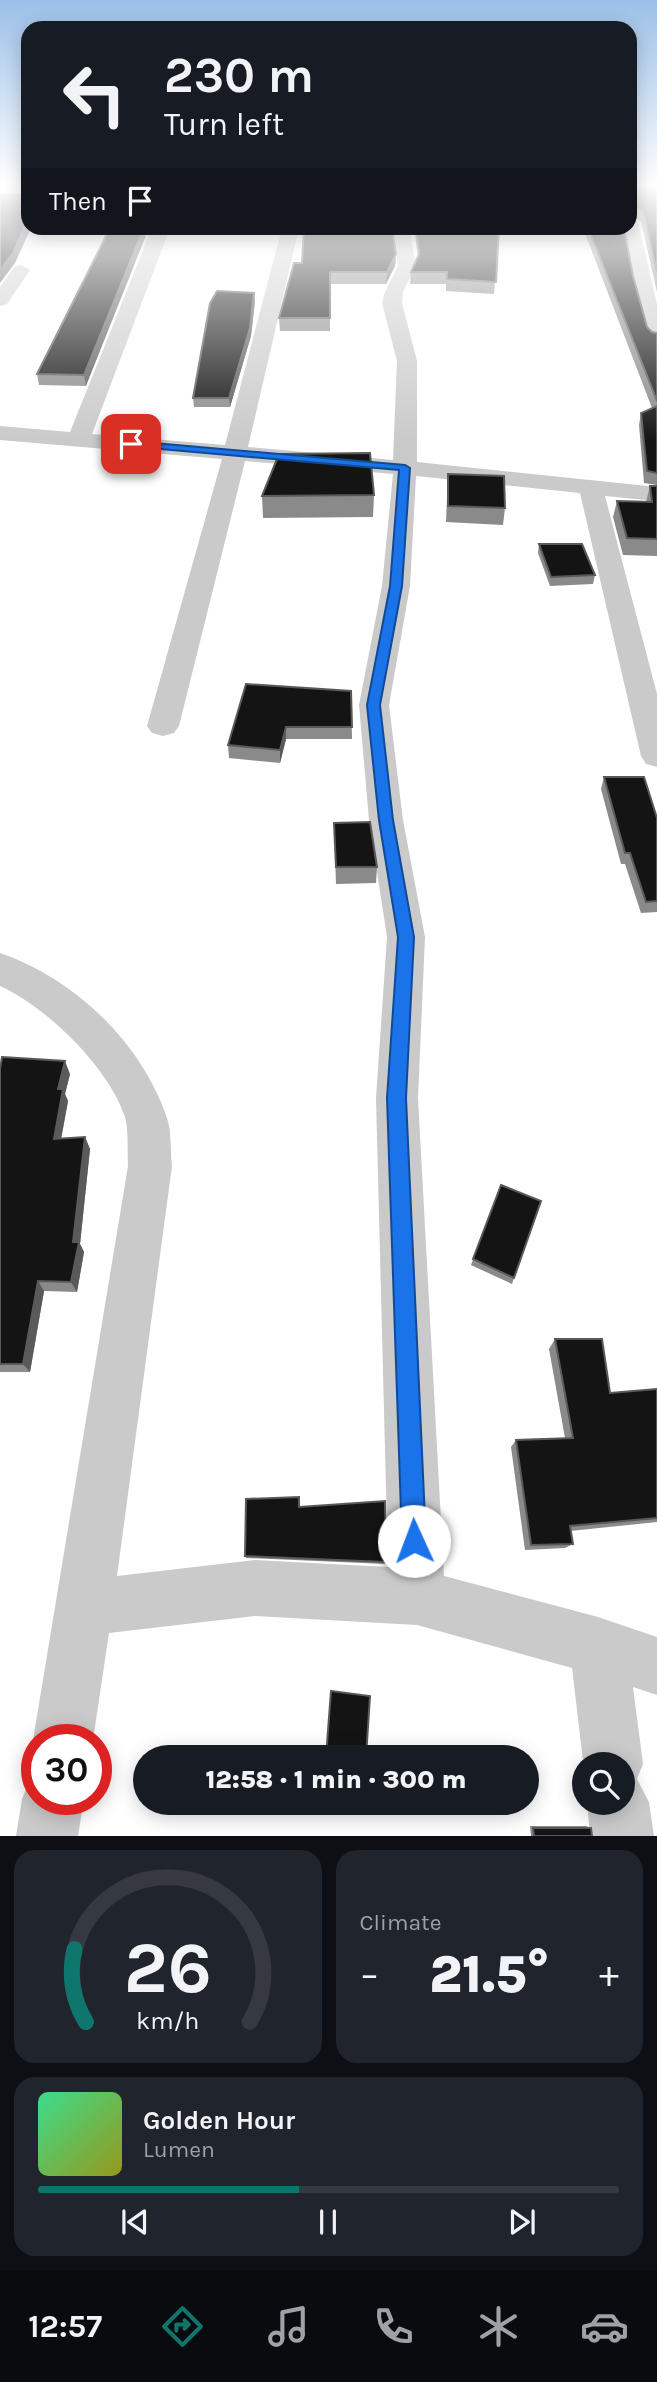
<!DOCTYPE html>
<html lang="en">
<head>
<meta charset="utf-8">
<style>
	body { margin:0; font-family:Karla,sans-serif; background:#20242c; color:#f1f3f6; height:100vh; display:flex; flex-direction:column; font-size:26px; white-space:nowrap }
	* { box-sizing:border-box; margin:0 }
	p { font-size:23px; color:#9ea1a6 }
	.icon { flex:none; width:38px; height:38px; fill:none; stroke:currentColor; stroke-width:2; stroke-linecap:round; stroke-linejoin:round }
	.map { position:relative; height:1836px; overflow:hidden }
	.details { display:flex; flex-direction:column; gap:14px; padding:14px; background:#0d0f14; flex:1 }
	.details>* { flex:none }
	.hud { position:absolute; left:21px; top:21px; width:616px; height:214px; border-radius:21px; box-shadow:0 4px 18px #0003; background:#171b24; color:#f1f3f6; overflow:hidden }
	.controls { position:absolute; left:572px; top:1752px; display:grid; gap:14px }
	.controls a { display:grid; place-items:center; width:63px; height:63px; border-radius:50%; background:#171b24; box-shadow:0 4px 18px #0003; font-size:35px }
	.speed { position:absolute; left:21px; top:1724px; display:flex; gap:14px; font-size:35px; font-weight:700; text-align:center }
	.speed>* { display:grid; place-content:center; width:91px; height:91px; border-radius:50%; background:#171b24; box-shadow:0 4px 18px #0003; line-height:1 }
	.speed .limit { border:10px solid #d22; background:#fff; color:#111 }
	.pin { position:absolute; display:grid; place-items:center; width:60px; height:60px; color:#fff; margin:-30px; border-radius:14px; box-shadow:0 4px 10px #0006 }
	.me { position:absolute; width:77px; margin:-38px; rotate:358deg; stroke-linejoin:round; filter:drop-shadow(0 0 5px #0008) }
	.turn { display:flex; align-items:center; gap:24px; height:147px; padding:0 28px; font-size:32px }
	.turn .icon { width:91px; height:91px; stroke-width:2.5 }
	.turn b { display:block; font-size:49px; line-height:60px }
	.then { display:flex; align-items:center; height:66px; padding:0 28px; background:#0003; gap:14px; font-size:26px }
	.big { font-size:52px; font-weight:800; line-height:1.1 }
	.details .tile { flex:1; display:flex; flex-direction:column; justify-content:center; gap:10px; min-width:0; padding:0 24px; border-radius:21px; background:#20242c }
	.details .dial { align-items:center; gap:0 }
	.dial svg { height:182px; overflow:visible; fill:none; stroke:#363941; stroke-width:7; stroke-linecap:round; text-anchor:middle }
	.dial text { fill:#f1f3f6; stroke:none }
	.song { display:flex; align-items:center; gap:21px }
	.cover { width:84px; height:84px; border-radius:10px; background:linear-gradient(135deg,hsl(150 70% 55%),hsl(60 70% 35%)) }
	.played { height:7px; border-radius:4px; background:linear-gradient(90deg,#0f766e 45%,#363941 45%) }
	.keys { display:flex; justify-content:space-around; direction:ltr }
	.heat { display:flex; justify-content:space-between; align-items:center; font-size:38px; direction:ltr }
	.details .tiles { flex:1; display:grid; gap:14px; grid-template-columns:1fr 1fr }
	.tile:last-child { grid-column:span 2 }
	.trip { position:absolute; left:133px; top:1745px; width:406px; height:70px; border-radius:35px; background:#171b24; box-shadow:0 4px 18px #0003; font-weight:800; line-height:70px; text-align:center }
	.dock { display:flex; height:112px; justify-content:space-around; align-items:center; background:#090b0e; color:#9ea1a6 }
	.dock .icon { width:49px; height:49px }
	.dock .current { color:#0f766e }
	.dock b { font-size:32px; color:#f1f3f6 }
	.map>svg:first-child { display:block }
</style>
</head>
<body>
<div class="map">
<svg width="657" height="1836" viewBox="0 0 657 1836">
	<rect width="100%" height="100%" fill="#fff"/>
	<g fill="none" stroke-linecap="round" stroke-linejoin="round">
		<path fill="#cacaca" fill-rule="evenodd" d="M 630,217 L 638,222 L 657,304 L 657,342 L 650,340 L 647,336 L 633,286 L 623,228 L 630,228 Z
			M 152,228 L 170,228 L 92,434 L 225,445 L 282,228 L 299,228 L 248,447 L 393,460 L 397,361 L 382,303 L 385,292 L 398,266 L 393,238 L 395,228 L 412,228 L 411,238 L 416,266 L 403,292 L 402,303 L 417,361 L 417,462 L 657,487 L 657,501 L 605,496 L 657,694 L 657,767 L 646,764 L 641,756 L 580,493 L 416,476 L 410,586 L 389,705 L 403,820 L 425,937 L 418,1098 L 444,1576 L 598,1617 L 657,1637 L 657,1695 L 633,1687 L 643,1764 L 637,1779 L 649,1802 L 654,1836 L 590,1836 L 587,1802 L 623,1802 L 623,1764 L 584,1764 L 584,1769 L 572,1668 L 417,1625 L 255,1616 L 109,1633 L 93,1740 L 37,1740 L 37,1749 L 33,1740 L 128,1166 C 127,1150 129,1133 125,1117 C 109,1068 47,1007 0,986 L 0,953 C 74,978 142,1043 167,1118 C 172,1133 170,1150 172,1166 L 117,1576 L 255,1560 L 388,1567 L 376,1098 L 387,937 L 369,820 L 359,705 L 382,586 L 393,474 L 245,461 L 179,726 L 174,733 L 163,736 L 152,733 L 147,726 L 222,459 L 0,440 L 0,426 L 70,432 Z
			M 21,265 L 30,270 L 7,304 L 0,306 L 0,287 L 15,266 Z
			M 37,1775 L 37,1799 L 84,1799 L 78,1836 L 16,1836 L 22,1799 L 31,1777 Z"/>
	</g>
	<path fill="#8a8a8a" d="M 630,185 L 657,186 L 657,292 L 641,221 L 630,215 Z
		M 110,228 L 86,386 L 39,385 L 37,374 Z
		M 414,228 L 499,228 L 494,294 L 446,291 L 446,284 L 410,284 L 411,272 L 418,257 Z
		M 583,228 L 624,228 L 633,276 L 647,327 L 652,332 L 657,333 L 657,485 L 644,483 L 639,425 L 641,413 L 652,408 Z
		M 396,254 L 395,266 L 386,284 L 330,284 L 330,331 L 280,331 L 279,318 L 302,263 Z
		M 254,293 L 255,301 L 251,336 L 230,407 L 194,407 L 193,398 Z
		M 448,474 L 505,508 L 503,525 L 446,522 Z
		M 650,486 L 657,486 L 657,556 L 623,555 L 613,517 L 617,501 L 646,502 Z
		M 374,495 L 373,517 L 263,518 L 262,496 Z
		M 539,544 L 595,575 L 593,584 L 550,586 L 538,553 Z
		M 351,691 L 352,739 L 286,739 L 280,763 L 229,758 L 228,745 Z
		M 604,777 L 657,818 L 657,912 L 641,913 L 625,864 L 621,864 L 601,789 Z
		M 334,823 L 377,867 L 376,883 L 336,884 Z
		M 0,1069 L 70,1074 L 65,1094 L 68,1101 L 61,1139 L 85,1137 L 90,1149 L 80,1244 L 84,1252 L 77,1292 L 44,1291 L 30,1372 L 0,1372 Z
		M 501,1185 L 514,1278 L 512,1284 L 471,1265 Z
		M 555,1339 L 610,1393 L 657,1389 L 657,1522 L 570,1531 L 573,1544 L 565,1548 L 525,1550 L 511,1447 L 516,1440 L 565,1438 L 549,1349 Z
		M 245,1556 L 386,1562 L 385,1564 L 246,1558 Z
		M 530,1826 L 586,1826 L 591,1828 L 592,1836 L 531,1836 Z"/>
	<path fill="#5a5a5a" d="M 28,219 L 28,228 L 31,228 L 15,263 L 0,283 L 0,270 Z
		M 144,228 L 149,228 L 86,386 L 84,375 Z
		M 396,254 L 395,266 L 386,284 L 387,272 Z
		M 254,293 L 255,301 L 251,336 L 230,407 L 229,398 Z
		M 286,727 L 286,739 L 280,763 L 280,750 Z
		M 65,1061 L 70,1074 L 65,1094 L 68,1101 L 59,1150 L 54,1139 L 58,1089 Z
		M 85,1137 L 90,1149 L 80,1244 L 84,1252 L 77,1292 L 71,1282 L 73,1242 Z
		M 38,1281 L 44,1291 L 30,1372 L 23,1364 Z"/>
	<path fill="#141414" stroke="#5a5a5a" stroke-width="2" d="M 630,185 L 657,186 L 657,272 L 643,212 L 632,205 L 630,212 Z
		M 0,194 L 28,194 L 28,219 L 13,253 L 0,270 Z
		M 110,228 L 144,228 L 84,375 L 37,374 Z
		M 304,228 L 392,228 L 396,254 L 387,272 L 330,272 L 330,318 L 279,318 L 294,263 L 302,263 Z
		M 416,228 L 499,228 L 496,282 L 447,279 L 447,272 L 411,272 L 419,254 Z
		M 588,228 L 624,228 L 633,276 L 647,327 L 652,332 L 657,333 L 657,401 Z
		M 217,291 L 254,293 L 250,328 L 229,398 L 193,398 L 210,303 Z
		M 657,406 L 657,473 L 647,471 L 641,413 Z
		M 370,453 L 374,495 L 262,496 L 279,454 Z
		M 448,474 L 504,476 L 505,508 L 448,506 Z
		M 650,486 L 657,486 L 657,539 L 627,538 L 617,501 L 652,502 Z
		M 539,544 L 582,544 L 595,575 L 551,577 Z
		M 246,684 L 351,691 L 352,727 L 286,727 L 280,750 L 228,745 Z
		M 604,777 L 644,777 L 657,818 L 657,901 L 646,902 L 630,853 L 625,853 Z
		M 370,822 L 377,867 L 336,867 L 334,823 Z
		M 2,1057 L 65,1061 L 58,1089 L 63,1089 L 54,1139 L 85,1137 L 73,1242 L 79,1242 L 71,1282 L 38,1281 L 23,1364 L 0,1364 L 0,1069 Z
		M 501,1185 L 541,1201 L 514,1278 L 473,1259 Z
		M 555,1339 L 602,1339 L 610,1393 L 657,1389 L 657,1518 L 570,1526 L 573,1544 L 531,1545 L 516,1440 L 573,1438 Z
		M 299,1497 L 299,1507 L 385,1501 L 386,1562 L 245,1556 L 246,1499 Z
		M 331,1691 L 370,1696 L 366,1757 L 326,1757 Z
		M 533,1828 L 591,1828 L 592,1836 L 534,1836 Z"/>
	<linearGradient id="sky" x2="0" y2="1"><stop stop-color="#9bc0e8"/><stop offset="0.42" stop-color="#fff"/><stop offset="1" stop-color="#fff" stop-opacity="0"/></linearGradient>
	<rect width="657" height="441" fill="url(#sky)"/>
	<path fill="#1a73e8" stroke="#114b97" stroke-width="2" d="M 131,441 L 405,465 L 410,468 L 402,586 L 380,705 L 393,820 L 414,937 L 406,1098 L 426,1541 L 423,1550 L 414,1553 L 406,1550 L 402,1541 L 387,1098 L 398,937 L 379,820 L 367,705 L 390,586 L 399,470 L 127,446 L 127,442 Z"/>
</svg>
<div class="controls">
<a><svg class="icon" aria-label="search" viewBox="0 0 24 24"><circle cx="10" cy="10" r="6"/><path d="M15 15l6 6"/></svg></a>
</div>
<div class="speed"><div class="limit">30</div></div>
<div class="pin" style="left:131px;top:444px;background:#d93025"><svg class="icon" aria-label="arrive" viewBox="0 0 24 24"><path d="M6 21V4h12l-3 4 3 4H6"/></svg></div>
<svg class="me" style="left:414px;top:1541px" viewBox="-20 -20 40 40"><circle r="19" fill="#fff"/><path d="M0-13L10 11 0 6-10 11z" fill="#1a73e8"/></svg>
<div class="trip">12:58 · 1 min · 300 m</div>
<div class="hud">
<div class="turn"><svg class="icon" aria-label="left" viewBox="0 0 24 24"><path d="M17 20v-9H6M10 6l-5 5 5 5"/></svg><div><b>230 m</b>Turn left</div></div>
<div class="then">Then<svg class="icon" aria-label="arrive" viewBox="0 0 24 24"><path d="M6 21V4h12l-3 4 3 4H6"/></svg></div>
</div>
</div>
<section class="details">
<div class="tiles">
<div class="tile dial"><svg viewBox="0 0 100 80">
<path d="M14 69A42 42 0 1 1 86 69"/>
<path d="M14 69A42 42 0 0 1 9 37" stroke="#0f766e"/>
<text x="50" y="56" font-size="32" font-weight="700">26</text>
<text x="50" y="72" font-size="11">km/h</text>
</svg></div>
<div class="tile"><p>Climate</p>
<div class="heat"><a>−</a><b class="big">21.5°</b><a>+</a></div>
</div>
<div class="tile">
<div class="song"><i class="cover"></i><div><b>Golden Hour</b><p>Lumen</p></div></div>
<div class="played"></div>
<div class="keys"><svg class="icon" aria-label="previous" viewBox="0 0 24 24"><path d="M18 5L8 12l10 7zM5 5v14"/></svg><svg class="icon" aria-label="pause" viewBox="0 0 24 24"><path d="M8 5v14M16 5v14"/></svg><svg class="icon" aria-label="next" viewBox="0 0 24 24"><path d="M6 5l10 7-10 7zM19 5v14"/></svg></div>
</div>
</div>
</section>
<nav class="dock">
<b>12:57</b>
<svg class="icon current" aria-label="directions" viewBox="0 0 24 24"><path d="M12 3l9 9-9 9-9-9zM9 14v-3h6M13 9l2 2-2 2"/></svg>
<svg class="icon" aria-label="music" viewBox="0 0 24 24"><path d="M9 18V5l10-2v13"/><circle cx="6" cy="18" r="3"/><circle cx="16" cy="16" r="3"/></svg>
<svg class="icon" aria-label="phone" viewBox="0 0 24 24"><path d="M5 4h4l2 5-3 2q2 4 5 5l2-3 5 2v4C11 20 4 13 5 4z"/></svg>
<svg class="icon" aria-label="climate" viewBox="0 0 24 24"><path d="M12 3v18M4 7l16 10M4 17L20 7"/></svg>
<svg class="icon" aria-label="car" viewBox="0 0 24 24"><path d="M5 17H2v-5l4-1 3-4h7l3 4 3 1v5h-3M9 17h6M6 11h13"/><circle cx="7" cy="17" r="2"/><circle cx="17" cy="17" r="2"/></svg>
</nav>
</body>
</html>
